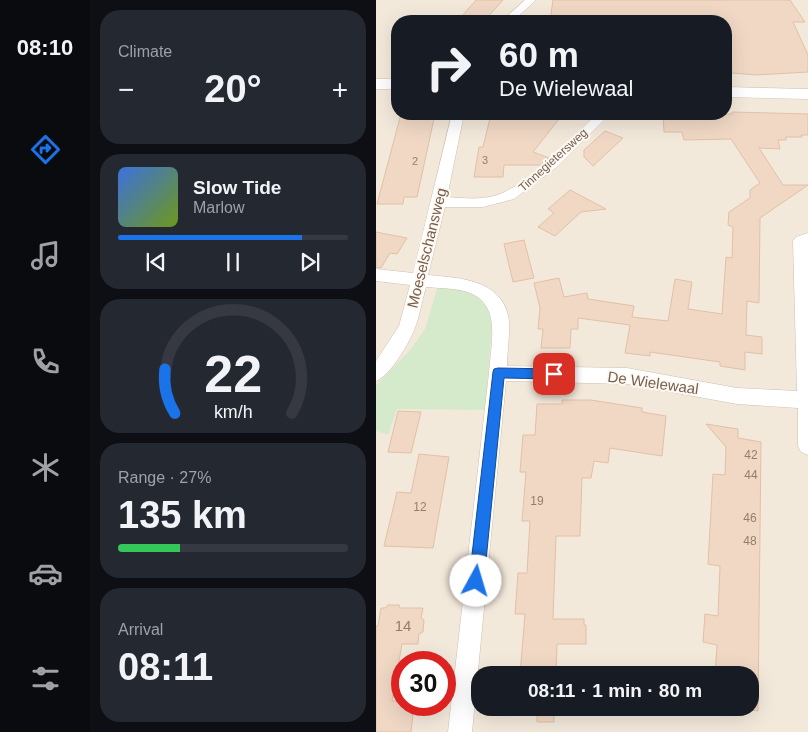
<!DOCTYPE html>
<html lang="en">
<head>
<meta charset="utf-8">
<style>
	body { margin:0; font-family:Helvetica,sans-serif; background:#242831; color:#f1f3f6; height:100vh; display:flex; flex-direction:column; font-size:19px; white-space:nowrap }
	* { box-sizing:border-box; margin:0 }
	p { font-size:16px; color:#9ea1a6 }
	.icon { flex:none; width:28px; height:28px; fill:none; stroke:currentColor; stroke-width:2; stroke-linecap:round; stroke-linejoin:round }
	.map { position:relative; flex:1; overflow:hidden }
	.sheet { display:flex; flex-direction:column; gap:10px; padding:10px; background:#0d0f14; width:286px }
	.sheet>* { flex:none }
	.guide { position:absolute; left:15px; top:15px; width:341px; height:105px; border-radius:20px; box-shadow:0 5px 20px #0002; background:#171b24; color:#f1f3f6; overflow:hidden }
	.speed { position:absolute; left:15px; top:651px; display:flex; gap:10px; font-size:25px; font-weight:700; text-align:center }
	.speed>* { display:grid; place-content:center; width:65px; height:65px; border-radius:50%; background:#171b24; box-shadow:0 5px 20px #0002; line-height:1 }
	.speed .limit { border:8px solid #d22; background:#fff; color:#111 }
	.pin { position:absolute; display:grid; place-items:center; width:42px; height:42px; color:#fff; margin:-21px; border-radius:10px; box-shadow:0 2px 8px #0006 }
	.me { position:absolute; width:55px; margin:-28px; rotate:6deg; stroke-linejoin:round; filter:drop-shadow(0 0 4px #0008) }
	.turn { display:flex; align-items:center; gap:18px; height:105px; padding:0 25px; font-size:22px }
	.turn .icon { width:65px; height:65px; stroke-width:2.5 }
	.turn b { display:block; font-size:35px; line-height:42px }
	.big { font-size:38px; font-weight:700; line-height:1.1 }
	.sheet .tile { flex:1; display:flex; flex-direction:column; justify-content:center; gap:8px; min-width:0; padding:0 18px; border-radius:20px; background:#242831 }
	.sheet .dial { align-items:center; gap:0 }
	.dial svg { height:130px; overflow:visible; fill:none; stroke:#363941; stroke-width:7; stroke-linecap:round; text-anchor:middle }
	.dial text { fill:#f1f3f6; stroke:none }
	.song { display:flex; align-items:center; gap:15px }
	.cover { width:60px; height:60px; border-radius:8px; background:linear-gradient(135deg,hsl(220 70% 55%),hsl(80 70% 35%)) }
	.played { height:5px; border-radius:2px; background:linear-gradient(90deg,#1a73e8 80%,#363941 80%) }
	.keys { display:flex; justify-content:space-around; direction:ltr }
	.heat { display:flex; justify-content:space-between; align-items:center; font-size:28px; direction:ltr }
	.charge { height:8px; border-radius:4px; background:linear-gradient(90deg,#34c759 27%,#363941 0) }
	.trip { position:absolute; left:95px; top:666px; width:288px; height:50px; border-radius:20px; background:#171b24; box-shadow:0 5px 20px #0002; font-weight:700; line-height:50px; text-align:center }
	main { display:flex; flex:1; min-height:0 }
	.menu { display:flex; flex-direction:column; width:90px; justify-content:space-around; align-items:center; background:#090b0e; color:#9ea1a6 }
	.menu .icon { width:35px; height:35px }
	.menu .active { color:#1a73e8 }
	.menu b { font-size:22px; color:#f1f3f6 }
	.map>svg:first-child { display:block }
</style>
</head>
<body>
<main>
<nav class="menu">
<b>08:10</b>
<svg class="icon active" aria-label="directions" viewBox="0 0 24 24"><path d="M12 3l9 9-9 9-9-9zM9 14v-3h6M13 9l2 2-2 2"/></svg>
<svg class="icon" aria-label="music" viewBox="0 0 24 24"><path d="M9 18V5l10-2v13"/><circle cx="6" cy="18" r="3"/><circle cx="16" cy="16" r="3"/></svg>
<svg class="icon" aria-label="phone" viewBox="0 0 24 24"><path d="M5 4h4l2 5-3 2q2 4 5 5l2-3 5 2v4C11 20 4 13 5 4z"/></svg>
<svg class="icon" aria-label="climate" viewBox="0 0 24 24"><path d="M12 3v18M4 7l16 10M4 17L20 7"/></svg>
<svg class="icon" aria-label="car" viewBox="0 0 24 24"><path d="M5 17H2v-5l4-1 3-4h7l3 4 3 1v5h-3M9 17h6M6 11h13"/><circle cx="7" cy="17" r="2"/><circle cx="17" cy="17" r="2"/></svg>
<svg class="icon" aria-label="filters" viewBox="0 0 24 24"><path d="M4 7h16M4 17h16"/><circle cx="9" cy="7" r="2"/><circle cx="15" cy="17" r="2"/></svg>
</nav>
<section class="sheet">
<div class="tile"><p>Climate</p>
<div class="heat"><a>−</a><b class="big">20°</b><a>+</a></div>
</div>
<div class="tile">
<div class="song"><i class="cover"></i><div><b>Slow Tide</b><p>Marlow</p></div></div>
<div class="played"></div>
<div class="keys"><svg class="icon" aria-label="previous" viewBox="0 0 24 24"><path d="M18 5L8 12l10 7zM5 5v14"/></svg><svg class="icon" aria-label="pause" viewBox="0 0 24 24"><path d="M8 5v14M16 5v14"/></svg><svg class="icon" aria-label="next" viewBox="0 0 24 24"><path d="M6 5l10 7-10 7zM19 5v14"/></svg></div>
</div>
<div class="tile dial"><svg viewBox="0 0 100 80">
<path d="M14 69A42 42 0 1 1 86 69"/>
<path d="M14 69A42 42 0 0 1 8 42" stroke="#1a73e8"/>
<text x="50" y="56" font-size="32" font-weight="700">22</text>
<text x="50" y="72" font-size="11">km/h</text>
</svg></div>
<div class="tile"><p>Range · 27%</p><b class="big">135 km</b><div class="charge"></div></div>
<div class="tile"><p>Arrival</p><b class="big">08:11</b></div>
</section>
<div class="map">
<svg width="432" height="732" viewBox="0 0 432 732">
	<rect width="100%" height="100%" fill="#fcf7ec"/>
	<path fill="#f3e9db" fill-rule="evenodd" d="M 0,0 L 432,0 L 432,732 L 0,732 ZM 21,21 L 350,21 L 350,114 L 21,114 ZM 26,662 L 69,662 L 69,705 L 26,705 ZM 104,675 L 374,675 L 374,708 L 104,708 Z"/>
	<path fill="#d5eaca" d="M 62,286 L 82,286 L 98,293 L 112,309 L 116,326 L 109,410 L 21,409 L 12,435 L 0,431 L 0,385 L 35,349 L 49,329 Z"/>
	<path fill="#f0d8c5" stroke="#e2c0a6" d="M 100,0 L 127,0 L 109,20 L 86,16 Z
		M 177,0 L 414,0 L 429,22 L 417,22 L 432,55 L 432,72 L 380,75 L 356,73 L 355,65 L 350,65 L 350,21 L 343,21 L 342,15 L 302,19 L 295,17 L 253,17 L 253,21 L 174,21 Z
		M 356,112 L 432,114 L 432,135 L 425,135 L 426,137 L 410,137 L 410,140 L 402,140 L 404,149 L 383,148 L 407,185 L 432,185 L 384,218 L 383,303 L 371,301 L 370,335 L 386,337 L 386,354 L 369,352 L 369,370 L 344,366 L 344,362 L 274,352 L 274,356 L 249,353 L 254,325 L 202,318 L 202,329 L 195,329 L 194,348 L 165,348 L 167,329 L 162,329 L 164,308 L 158,283 L 183,278 L 188,297 L 211,293 L 212,299 L 258,306 L 256,317 L 292,321 L 299,279 L 316,282 L 312,309 L 346,314 L 350,257 L 356,258 L 357,227 L 352,225 L 353,212 L 374,198 L 374,190 L 384,183 L 355,139 L 308,140 L 306,132 L 288,132 L 287,114 L 356,114 Z
		M 25,114 L 59,114 L 41,197 L 28,197 L 27,204 L 1,204 Z
		M 115,114 L 187,114 L 157,152 L 173,158 L 165,165 L 128,165 L 127,177 L 98,177 L 103,147 L 107,147 Z
		M 229,131 L 247,138 L 217,166 L 208,157 L 208,150 Z
		M 194,190 L 230,209 L 205,212 L 179,236 L 162,227 L 178,213 L 172,209 Z
		M 0,232 L 31,238 L 21,254 L 14,253 L 5,268 L 0,267 Z
		M 148,240 L 158,278 L 137,282 L 128,244 Z
		M 186,400 L 215,400 L 266,408 L 266,412 L 290,416 L 286,456 L 234,448 L 232,463 L 218,461 L 215,478 L 206,478 L 204,536 L 180,536 L 177,619 L 208,619 L 208,625 L 210,625 L 210,644 L 181,644 L 180,675 L 144,675 L 149,614 L 139,614 L 142,573 L 151,573 L 154,521 L 146,521 L 150,472 L 144,472 L 147,435 L 159,435 L 161,404 L 186,404 Z
		M 22,411 L 45,412 L 35,453 L 12,452 Z
		M 330,424 L 362,429 L 362,438 L 385,442 L 382,711 L 365,708 L 374,708 L 374,675 L 339,675 L 341,645 L 327,642 L 329,614 L 342,616 L 344,566 L 332,564 L 337,474 L 349,475 L 350,447 Z
		M 43,454 L 73,457 L 57,548 L 8,546 L 21,492 L 35,493 Z
		M 12,605 L 23,605 L 24,608 L 47,608 L 45,618 L 48,620 L 47,632 L 43,634 L 42,644 L 26,644 L 16,701 L 26,701 L 26,705 L 38,705 L 35,732 L 0,732 L 0,626 L 2,626 L 5,608 L 9,608 Z
		M 161,708 L 178,708 L 178,722 L 161,722 Z"/>
	<g fill="none" stroke-linecap="round" stroke-linejoin="round">
		<defs>
			<path id="street" d="M 149,0 L 160,0 L 137,21 L 126,21 Z
				M 76,114 L 88,114 L 71,197 C 86,198 103,200 118,196 C 153,186 195,139 221,114 L 234,114 L 182,166 L 138,199 L 107,207 L 69,207 L 52,275 C 83,278 123,279 132,315 C 135,328 131,352 131,366 L 251,368 L 361,388 L 421,391 L 417,241 L 420,237 L 432,233 L 432,455 L 425,452 L 422,446 L 422,408 L 361,404 L 251,384 L 130,381 L 96,732 L 72,732 L 113,373 C 115,342 127,301 88,291 C 76,288 62,288 50,287 C 46,300 44,315 39,328 C 33,343 15,375 0,381 L 0,361 L 23,326 L 34,285 L 0,281 L 0,269 L 37,273 Z"/>
			<path id="secondary" d="M 0,79 L 21,79 L 21,89 L 0,89 Z
				M 350,87 L 432,89 L 432,99 L 350,97 Z"/>
		</defs>
		<use href="#street" stroke="#cebfb1" stroke-width="1"/>
		<use href="#secondary" stroke="#d1c0af" stroke-width="1"/>
		<use href="#street" fill="#fff" fill-rule="evenodd"/>
		<use href="#secondary" fill="#fff" fill-rule="evenodd"/>
	</g>
	<path fill="#1a73e8" stroke="#114b97" d="M 122,368 L 178,369 L 182,371 L 183,374 L 182,378 L 178,379 L 128,378 L 108,581 L 105,586 L 100,588 L 96,586 L 93,581 L 117,372 L 118,369 Z"/>
	<g text-anchor="middle" stroke-width="4" stroke-linejoin="round" paint-order="stroke">
		<g font-size="11" fill="#957d6c">
			<text x="109" y="164">3</text>
			<text x="39" y="165">2</text>
		</g>
		<g font-size="12" fill="#775f4f" stroke="#fefaf3">
			<text transform="translate(177 160) rotate(-42)" y="4">Tinnegietersweg</text>
		</g>
		<g font-size="12" fill="#957d6c">
			<text x="375" y="459">42</text>
			<text x="375" y="479">44</text>
			<text x="161" y="505">19</text>
			<text x="44" y="511">12</text>
			<text x="374" y="522">46</text>
			<text x="374" y="545">48</text>
		</g>
		<g font-size="15" fill="#775f4f" stroke="#fefaf3">
			<text transform="translate(51 248) rotate(-76)" y="5">Moeselschansweg</text>
			<text transform="translate(277 383) rotate(8)" y="5">De Wielewaal</text>
		</g>
		<g font-size="15" fill="#957d6c">
			<text x="27" y="631">14</text>
		</g>
	</g>
</svg>
<div class="speed"><div class="limit">30</div></div>
<div class="pin" style="left:178px;top:374px;background:#d93025"><svg class="icon" aria-label="arrive" viewBox="0 0 24 24"><path d="M6 21V4h12l-3 4 3 4H6"/></svg></div>
<svg class="me" style="left:100px;top:581px" viewBox="-20 -20 40 40"><circle r="19" fill="#fff"/><path d="M0-13L10 11 0 6-10 11z" fill="#1a73e8"/></svg>
<div class="trip">08:11 · 1 min · 80 m</div>
<div class="guide">
<div class="turn"><svg class="icon" aria-label="right" viewBox="0 0 24 24"><path d="M7 20v-9h11M14 6l5 5-5 5"/></svg><div><b>60 m</b>De Wielewaal</div></div>
</div>
</div>
</main>
</body>
</html>
